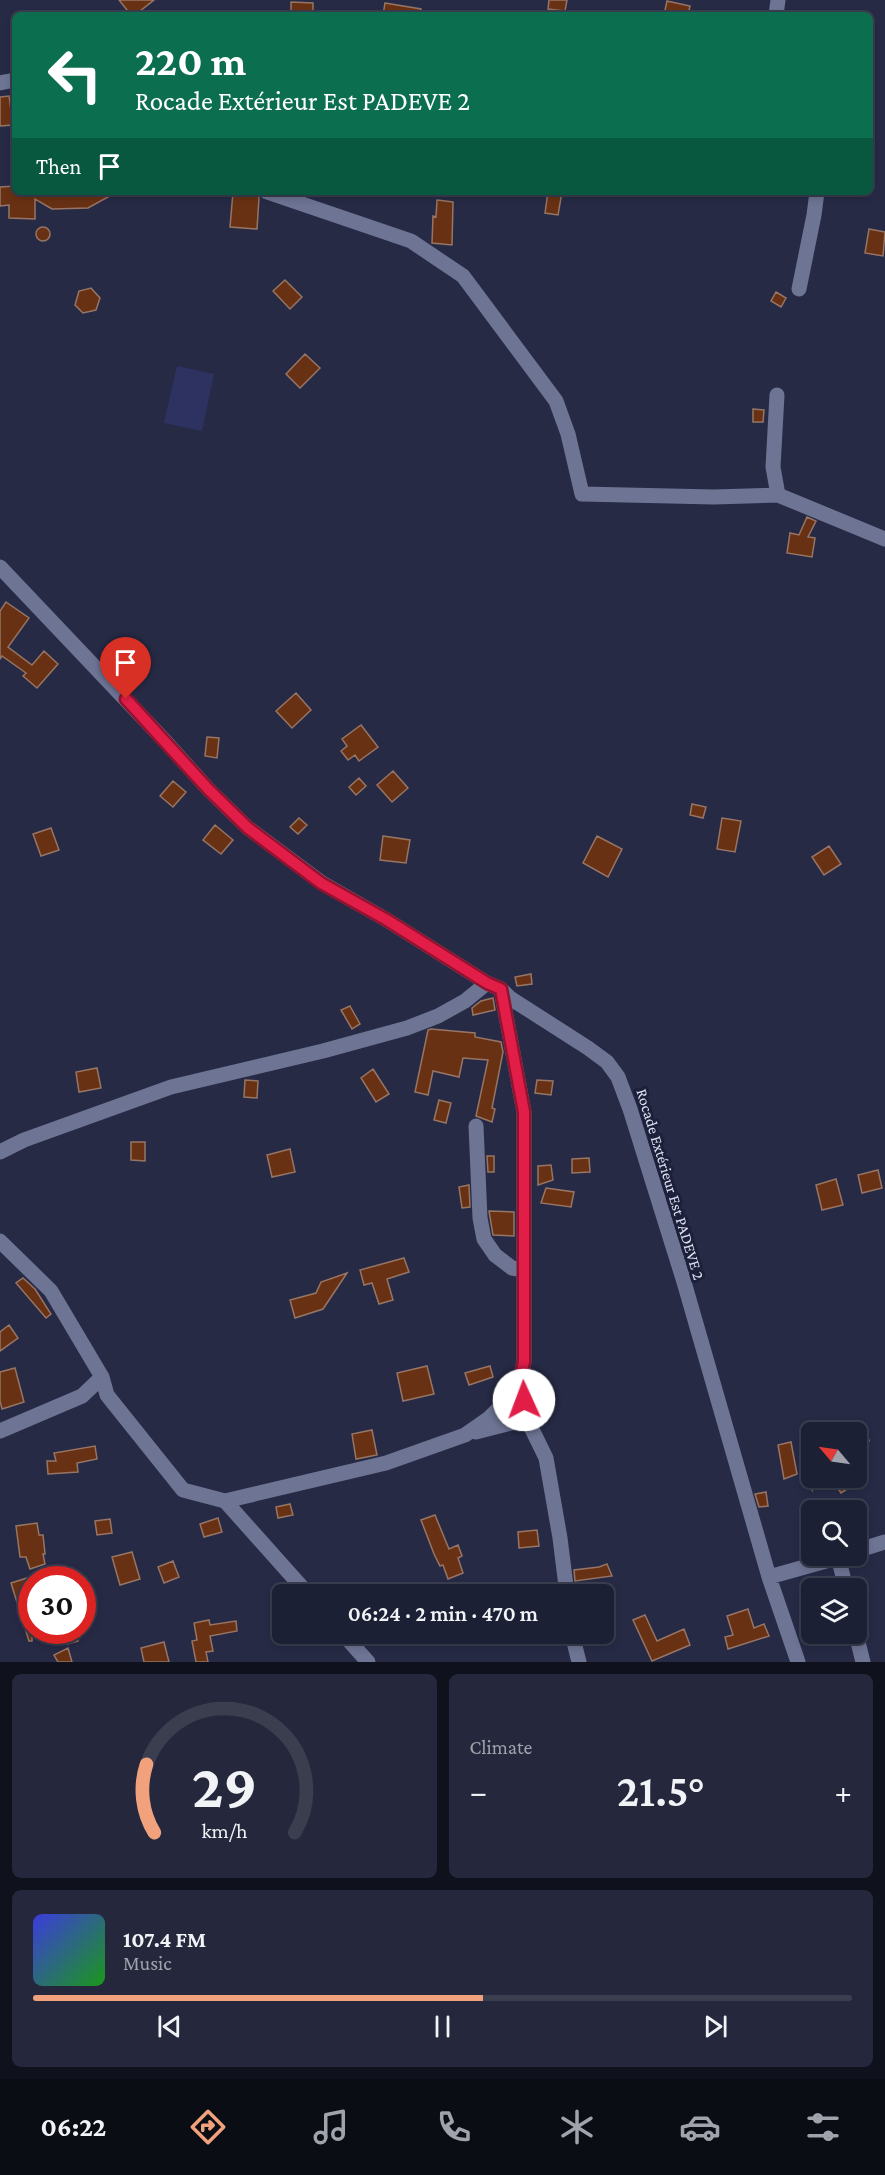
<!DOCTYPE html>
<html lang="en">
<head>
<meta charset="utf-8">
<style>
	body { margin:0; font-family:"Crimson Pro",serif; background:#25283c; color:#f1f3f6; height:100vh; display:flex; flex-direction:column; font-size:22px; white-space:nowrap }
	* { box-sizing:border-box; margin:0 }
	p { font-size:20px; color:#a0a3ac }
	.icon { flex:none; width:33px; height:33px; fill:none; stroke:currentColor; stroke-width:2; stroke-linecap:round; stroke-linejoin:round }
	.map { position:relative; height:1662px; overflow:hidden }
	.panel { display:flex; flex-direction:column; gap:12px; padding:12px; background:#0f121d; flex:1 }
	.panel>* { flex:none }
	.guide { position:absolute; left:12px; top:12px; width:861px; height:183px; border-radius:9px; box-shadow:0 3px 9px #0003,0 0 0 2px #3a3e4f; background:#0b6e4f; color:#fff; overflow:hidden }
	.needle { width:39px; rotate:299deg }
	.fabs { position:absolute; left:801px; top:1422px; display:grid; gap:12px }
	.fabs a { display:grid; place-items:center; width:66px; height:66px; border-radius:9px; background:#1c2034; box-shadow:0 3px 9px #0003,0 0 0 2px #3a3e4f; font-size:30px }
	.speed { position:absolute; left:18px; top:1566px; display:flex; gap:12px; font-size:30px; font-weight:700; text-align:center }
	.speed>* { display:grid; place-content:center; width:78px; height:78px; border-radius:50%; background:#1c2034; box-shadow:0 3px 9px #0003,0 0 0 2px #3a3e4f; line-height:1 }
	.speed .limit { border:9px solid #d22; background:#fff; color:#111 }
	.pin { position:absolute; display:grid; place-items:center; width:51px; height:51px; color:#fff; margin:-62px -26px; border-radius:50% 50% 50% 0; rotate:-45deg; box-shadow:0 0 6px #0007 }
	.pin .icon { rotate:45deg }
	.me { position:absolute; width:66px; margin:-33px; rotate:358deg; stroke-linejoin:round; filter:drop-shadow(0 0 4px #0008) }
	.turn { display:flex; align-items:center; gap:21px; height:126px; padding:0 24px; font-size:27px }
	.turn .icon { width:78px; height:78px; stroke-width:2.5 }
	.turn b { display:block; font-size:42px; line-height:51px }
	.then { display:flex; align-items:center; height:57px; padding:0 24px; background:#0003; gap:12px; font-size:22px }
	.big { font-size:45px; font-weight:600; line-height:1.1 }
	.panel .tile { flex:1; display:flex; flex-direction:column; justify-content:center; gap:9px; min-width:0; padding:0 21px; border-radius:9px; background:#25283c }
	.panel .dial { align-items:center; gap:0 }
	.dial svg { height:156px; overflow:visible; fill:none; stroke:#3a3e4f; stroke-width:7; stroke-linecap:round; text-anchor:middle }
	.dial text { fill:#f1f3f6; stroke:none }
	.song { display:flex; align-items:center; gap:18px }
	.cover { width:72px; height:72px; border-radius:9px; background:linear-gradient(135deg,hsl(240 70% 55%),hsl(120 70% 35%)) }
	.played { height:6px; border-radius:3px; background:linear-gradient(90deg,#f1a17c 55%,#3a3e4f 55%) }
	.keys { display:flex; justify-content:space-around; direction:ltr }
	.heat { display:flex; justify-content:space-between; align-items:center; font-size:33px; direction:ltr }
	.panel .tiles { flex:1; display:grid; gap:12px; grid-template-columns:1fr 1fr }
	.tile:last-child { grid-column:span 2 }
	.trip { position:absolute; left:272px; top:1584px; width:342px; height:60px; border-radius:9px; background:#1c2034; box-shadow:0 3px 9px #0003,0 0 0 2px #3a3e4f; font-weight:600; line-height:60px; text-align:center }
	.tab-bar { display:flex; height:96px; justify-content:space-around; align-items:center; background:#0b0d15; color:#a0a3ac }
	.tab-bar .icon { width:42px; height:42px }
	.tab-bar .current { color:#f1a17c }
	.tab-bar b { font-size:27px; color:#f1f3f6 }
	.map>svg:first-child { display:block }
</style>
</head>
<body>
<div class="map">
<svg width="885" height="1662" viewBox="0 0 885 1662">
	<rect width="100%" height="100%" fill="#262a45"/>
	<path fill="#2e3261" d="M 177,366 L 214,374 L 202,431 L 164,423 Z"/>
	<path fill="#693113" stroke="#977565" stroke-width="1.5" d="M 119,0 L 154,0 L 135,15 L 131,15 Z
		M 549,0 L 567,0 L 565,11 L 548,9 Z
		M 667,1 L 690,6 L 688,15 L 664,15 Z
		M 291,2 L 313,3 L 313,15 L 291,15 Z
		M 385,3 L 421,9 L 421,15 L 383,15 Z
		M 9,96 L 13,125 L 0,126 L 0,97 Z
		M 15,186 L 15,192 L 117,192 L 88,208 L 52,209 L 35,199 L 35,219 L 9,218 L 9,205 L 0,206 L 0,187 Z
		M 233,192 L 258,194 L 259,198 L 257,229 L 230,227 Z
		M 548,192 L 562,192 L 558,215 L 545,213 Z
		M 437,200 L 453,202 L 452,245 L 432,243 L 433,216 L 436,217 Z
		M36 234a7 7 0 1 1 14 0a7 7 0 1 1-14 0Z
		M 869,229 L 885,232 L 883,256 L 865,253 Z
		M 285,280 L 302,297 L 290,309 L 273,291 Z
		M 91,288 L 100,298 L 96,310 L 83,313 L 75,305 L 79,291 Z
		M 776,292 L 786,298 L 781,307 L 771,301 Z
		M 305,354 L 320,368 L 300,388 L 286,374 Z
		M 753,409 L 764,410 L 763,422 L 753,422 Z
		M 807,517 L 816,521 L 808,537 L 815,538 L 812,557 L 787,553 L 790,533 L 799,535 Z
		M 6,602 L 29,618 L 8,647 L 32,665 L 44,651 L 58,664 L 37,688 L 23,676 L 26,673 L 2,656 L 0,659 L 0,611 Z
		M 296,693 L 311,710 L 292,728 L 276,711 Z
		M 361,725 L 378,747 L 359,761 L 355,755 L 348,760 L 341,751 L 347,746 L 342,739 Z
		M 207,737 L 219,738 L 217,758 L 205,756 Z
		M 393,771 L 408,788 L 392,802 L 377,785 Z
		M 359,778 L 366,786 L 356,795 L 349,787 Z
		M 173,781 L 186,792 L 173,807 L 160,796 Z
		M 692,804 L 706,807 L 703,818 L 690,815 Z
		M 299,818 L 307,825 L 298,834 L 290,827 Z
		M 722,818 L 741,821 L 735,852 L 717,849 Z
		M 215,825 L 233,840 L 221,854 L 203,840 Z
		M 51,828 L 59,850 L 41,856 L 33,834 Z
		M 383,836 L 410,840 L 406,863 L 380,860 Z
		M 597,836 L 622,849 L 608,877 L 583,863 Z
		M 829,846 L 841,864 L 824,875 L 812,857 Z
		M 531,974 L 532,984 L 517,986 L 515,977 Z
		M 493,998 L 495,1010 L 473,1015 L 472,1008 L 481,1001 Z
		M 350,1006 L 360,1024 L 352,1029 L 341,1010 Z
		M 431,1029 L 475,1033 L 475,1037 L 501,1042 L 503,1052 L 492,1108 L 495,1109 L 492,1122 L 476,1116 L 488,1060 L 463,1058 L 459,1077 L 433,1071 L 428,1095 L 415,1092 L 428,1030 Z
		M 97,1068 L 101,1088 L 79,1092 L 76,1072 Z
		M 373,1069 L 389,1094 L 376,1102 L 361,1078 Z
		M 245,1080 L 258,1081 L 257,1098 L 244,1097 Z
		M 537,1080 L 553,1081 L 551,1095 L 535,1093 Z
		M 439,1100 L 451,1103 L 446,1123 L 434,1120 Z
		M 131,1142 L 145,1142 L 145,1161 L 131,1160 Z
		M 290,1149 L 295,1172 L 272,1177 L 267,1155 Z
		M 487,1156 L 494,1156 L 494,1172 L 488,1172 Z
		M 589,1158 L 590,1172 L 572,1173 L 572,1159 Z
		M 551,1165 L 553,1180 L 538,1185 L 538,1166 Z
		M 878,1170 L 882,1188 L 862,1193 L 858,1175 Z
		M 836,1179 L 843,1205 L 822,1210 L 816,1185 Z
		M 469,1185 L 470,1207 L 462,1208 L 459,1187 Z
		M 546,1188 L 574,1192 L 571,1207 L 541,1203 Z
		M 489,1211 L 514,1212 L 514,1236 L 493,1235 Z
		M 404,1258 L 409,1272 L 387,1279 L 393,1300 L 379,1304 L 372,1283 L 364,1285 L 360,1270 Z
		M 347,1273 L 323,1309 L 295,1318 L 290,1300 L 316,1293 L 321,1282 Z
		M 23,1278 L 35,1289 L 51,1314 L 46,1318 L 16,1283 Z
		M 9,1325 L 18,1338 L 0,1351 L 0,1332 Z
		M 427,1366 L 434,1394 L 403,1401 L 397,1373 Z
		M 490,1366 L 493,1377 L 469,1385 L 465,1373 Z
		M 15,1368 L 24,1402 L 2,1409 L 0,1401 L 0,1372 Z
		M 372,1430 L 377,1455 L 356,1459 L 352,1434 Z
		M 866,1430 L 869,1441 L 856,1444 L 856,1433 Z
		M 791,1442 L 797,1474 L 784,1479 L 778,1445 Z
		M 95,1446 L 97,1459 L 77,1463 L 78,1472 L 48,1474 L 47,1461 L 56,1461 L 54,1453 Z
		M 812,1464 L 812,1490 L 800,1471 Z
		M 840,1478 L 847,1478 L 852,1486 L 841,1493 L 834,1482 Z
		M 766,1492 L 768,1506 L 759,1507 L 755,1494 Z
		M 290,1504 L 293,1515 L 278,1518 L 276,1507 Z
		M 435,1515 L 449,1549 L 458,1545 L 462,1556 L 458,1558 L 463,1573 L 448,1579 L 443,1565 L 440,1566 L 434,1554 L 421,1520 Z
		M 218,1518 L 222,1532 L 204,1537 L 200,1524 Z
		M 110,1519 L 112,1533 L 97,1535 L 95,1521 Z
		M 37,1523 L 39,1535 L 43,1535 L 45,1554 L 43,1554 L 45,1564 L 30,1569 L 26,1557 L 20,1557 L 16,1526 Z
		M 537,1530 L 539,1546 L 519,1548 L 518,1532 Z
		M 132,1552 L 140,1579 L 120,1585 L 112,1557 Z
		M 173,1561 L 179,1577 L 164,1583 L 158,1567 Z
		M 607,1564 L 612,1576 L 575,1581 L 574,1570 L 599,1567 Z
		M 27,1578 L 32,1595 L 32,1641 L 29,1641 L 11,1583 Z
		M 748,1609 L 754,1628 L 764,1624 L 769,1636 L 728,1649 L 725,1637 L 733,1635 L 727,1616 Z
		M 645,1615 L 657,1641 L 684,1629 L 690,1645 L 652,1661 L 633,1620 Z
		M 209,1620 L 210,1625 L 236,1621 L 237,1631 L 210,1636 L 213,1651 L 206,1652 L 208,1662 L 196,1662 L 192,1641 L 197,1640 L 194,1623 Z
		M 64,1630 L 75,1630 L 78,1641 L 67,1644 Z
		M 164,1642 L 169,1662 L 144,1662 L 141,1648 Z
		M 68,1648 L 72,1662 L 58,1662 L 54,1655 Z"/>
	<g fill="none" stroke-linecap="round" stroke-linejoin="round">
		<path stroke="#6e7494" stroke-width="15" d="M 776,15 L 778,0
			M 0,83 L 15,80
			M 267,192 L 411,241 L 463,276 L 556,401 L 568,434 L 582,494 L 714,497 L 778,495 L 885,539
			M 799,289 L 814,215 L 817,192
			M 777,395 L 773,467 L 778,495
			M 0,567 L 165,741 L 209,790 L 248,828 L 322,883 L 387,920 L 487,983 L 501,989 L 510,998 L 588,1048 L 607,1062 L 618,1077 L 630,1109 L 684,1282 L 769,1577 L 798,1662
			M 476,1126 L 480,1218 L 484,1239 L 495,1255 L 512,1268 L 524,1270
			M 0,1152 L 24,1140 L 171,1087 L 323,1051 L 407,1028 L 438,1016 L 465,1001 L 487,983
			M 0,1241 L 51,1291 L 102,1377 L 107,1395 L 183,1490 L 225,1501
			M 520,1380 L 527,1419 L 546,1458 L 560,1538 L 567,1594
			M 0,1431 L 82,1396 L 102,1377
			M 476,1432 L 527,1419
			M 856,1551 L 885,1542
			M 838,1557 L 846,1588
			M 769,1577 L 844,1556
			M 308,1594 L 225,1501 L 386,1463 L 465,1435 L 488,1419 L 506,1401 L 520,1380 L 524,1362 L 524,1112 L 501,989
			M 343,1634 L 368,1662
			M 572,1634 L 579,1662
			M 856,1634 L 863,1662"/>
	</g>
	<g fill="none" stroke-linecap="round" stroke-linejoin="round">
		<defs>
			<path id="route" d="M 126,699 L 209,790 L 248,828 L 321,883 L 387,920 L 487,983 L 501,989 L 524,1112 L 524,1362 L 520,1380 L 524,1400"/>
		</defs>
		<use href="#route" stroke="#92132f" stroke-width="15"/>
		<use href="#route" stroke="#e11d48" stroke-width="10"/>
	</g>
	<g text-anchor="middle" stroke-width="6" stroke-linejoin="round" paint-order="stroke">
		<g font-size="16" fill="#dee2f4" stroke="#1d203a">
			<text transform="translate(671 1184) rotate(73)" y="6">Rocade Extérieur Est PADEVE 2</text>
		</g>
	</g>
</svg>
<div class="fabs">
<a><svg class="needle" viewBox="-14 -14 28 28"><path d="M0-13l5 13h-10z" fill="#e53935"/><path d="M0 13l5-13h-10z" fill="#a0a3ac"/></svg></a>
<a><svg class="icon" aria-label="search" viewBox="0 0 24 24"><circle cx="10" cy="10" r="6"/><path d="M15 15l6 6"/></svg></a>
<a><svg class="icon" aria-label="layers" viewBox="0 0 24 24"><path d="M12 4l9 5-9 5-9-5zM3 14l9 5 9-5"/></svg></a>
</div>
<div class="speed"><div class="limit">30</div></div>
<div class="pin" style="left:126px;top:699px;background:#d93025"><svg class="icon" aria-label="arrive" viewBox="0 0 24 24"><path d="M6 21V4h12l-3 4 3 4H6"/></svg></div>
<svg class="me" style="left:524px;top:1400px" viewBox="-20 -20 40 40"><circle r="19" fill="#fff"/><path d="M0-13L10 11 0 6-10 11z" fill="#e11d48"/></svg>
<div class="trip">06:24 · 2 min · 470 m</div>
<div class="guide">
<div class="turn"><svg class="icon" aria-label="left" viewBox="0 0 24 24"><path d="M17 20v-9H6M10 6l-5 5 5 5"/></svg><div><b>220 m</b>Rocade Extérieur Est PADEVE 2</div></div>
<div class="then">Then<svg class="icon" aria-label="arrive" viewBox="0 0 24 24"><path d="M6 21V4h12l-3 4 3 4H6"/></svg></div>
</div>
</div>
<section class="panel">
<div class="tiles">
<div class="tile dial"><svg viewBox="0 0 100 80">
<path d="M14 69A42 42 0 1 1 86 69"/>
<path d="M14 69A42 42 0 0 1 10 34" stroke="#f1a17c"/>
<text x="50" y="56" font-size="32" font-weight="700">29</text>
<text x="50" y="72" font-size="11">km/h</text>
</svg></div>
<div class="tile"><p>Climate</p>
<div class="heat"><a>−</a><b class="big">21.5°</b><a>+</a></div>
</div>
<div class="tile">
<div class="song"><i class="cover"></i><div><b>107.4 FM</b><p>Music</p></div></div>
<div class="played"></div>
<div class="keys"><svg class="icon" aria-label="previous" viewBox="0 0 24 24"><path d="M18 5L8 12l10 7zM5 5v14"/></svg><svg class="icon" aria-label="pause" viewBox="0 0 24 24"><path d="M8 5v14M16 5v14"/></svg><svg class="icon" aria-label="next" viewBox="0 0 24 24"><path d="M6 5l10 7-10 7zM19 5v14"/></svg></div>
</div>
</div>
</section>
<nav class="tab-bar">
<b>06:22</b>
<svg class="icon current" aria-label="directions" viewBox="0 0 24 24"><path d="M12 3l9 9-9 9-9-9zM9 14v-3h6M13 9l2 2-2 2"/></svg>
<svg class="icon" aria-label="music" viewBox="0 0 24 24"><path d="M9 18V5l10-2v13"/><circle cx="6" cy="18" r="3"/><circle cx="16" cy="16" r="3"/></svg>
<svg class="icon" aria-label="phone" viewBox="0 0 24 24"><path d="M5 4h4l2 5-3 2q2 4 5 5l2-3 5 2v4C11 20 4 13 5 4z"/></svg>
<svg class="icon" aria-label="climate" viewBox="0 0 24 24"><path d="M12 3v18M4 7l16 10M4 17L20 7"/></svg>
<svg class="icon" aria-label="car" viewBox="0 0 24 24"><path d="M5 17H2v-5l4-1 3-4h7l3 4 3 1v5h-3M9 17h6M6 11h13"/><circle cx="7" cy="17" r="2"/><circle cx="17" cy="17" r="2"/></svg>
<svg class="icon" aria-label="filters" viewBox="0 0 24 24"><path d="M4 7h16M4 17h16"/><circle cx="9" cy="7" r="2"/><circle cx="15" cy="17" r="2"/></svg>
</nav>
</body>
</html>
